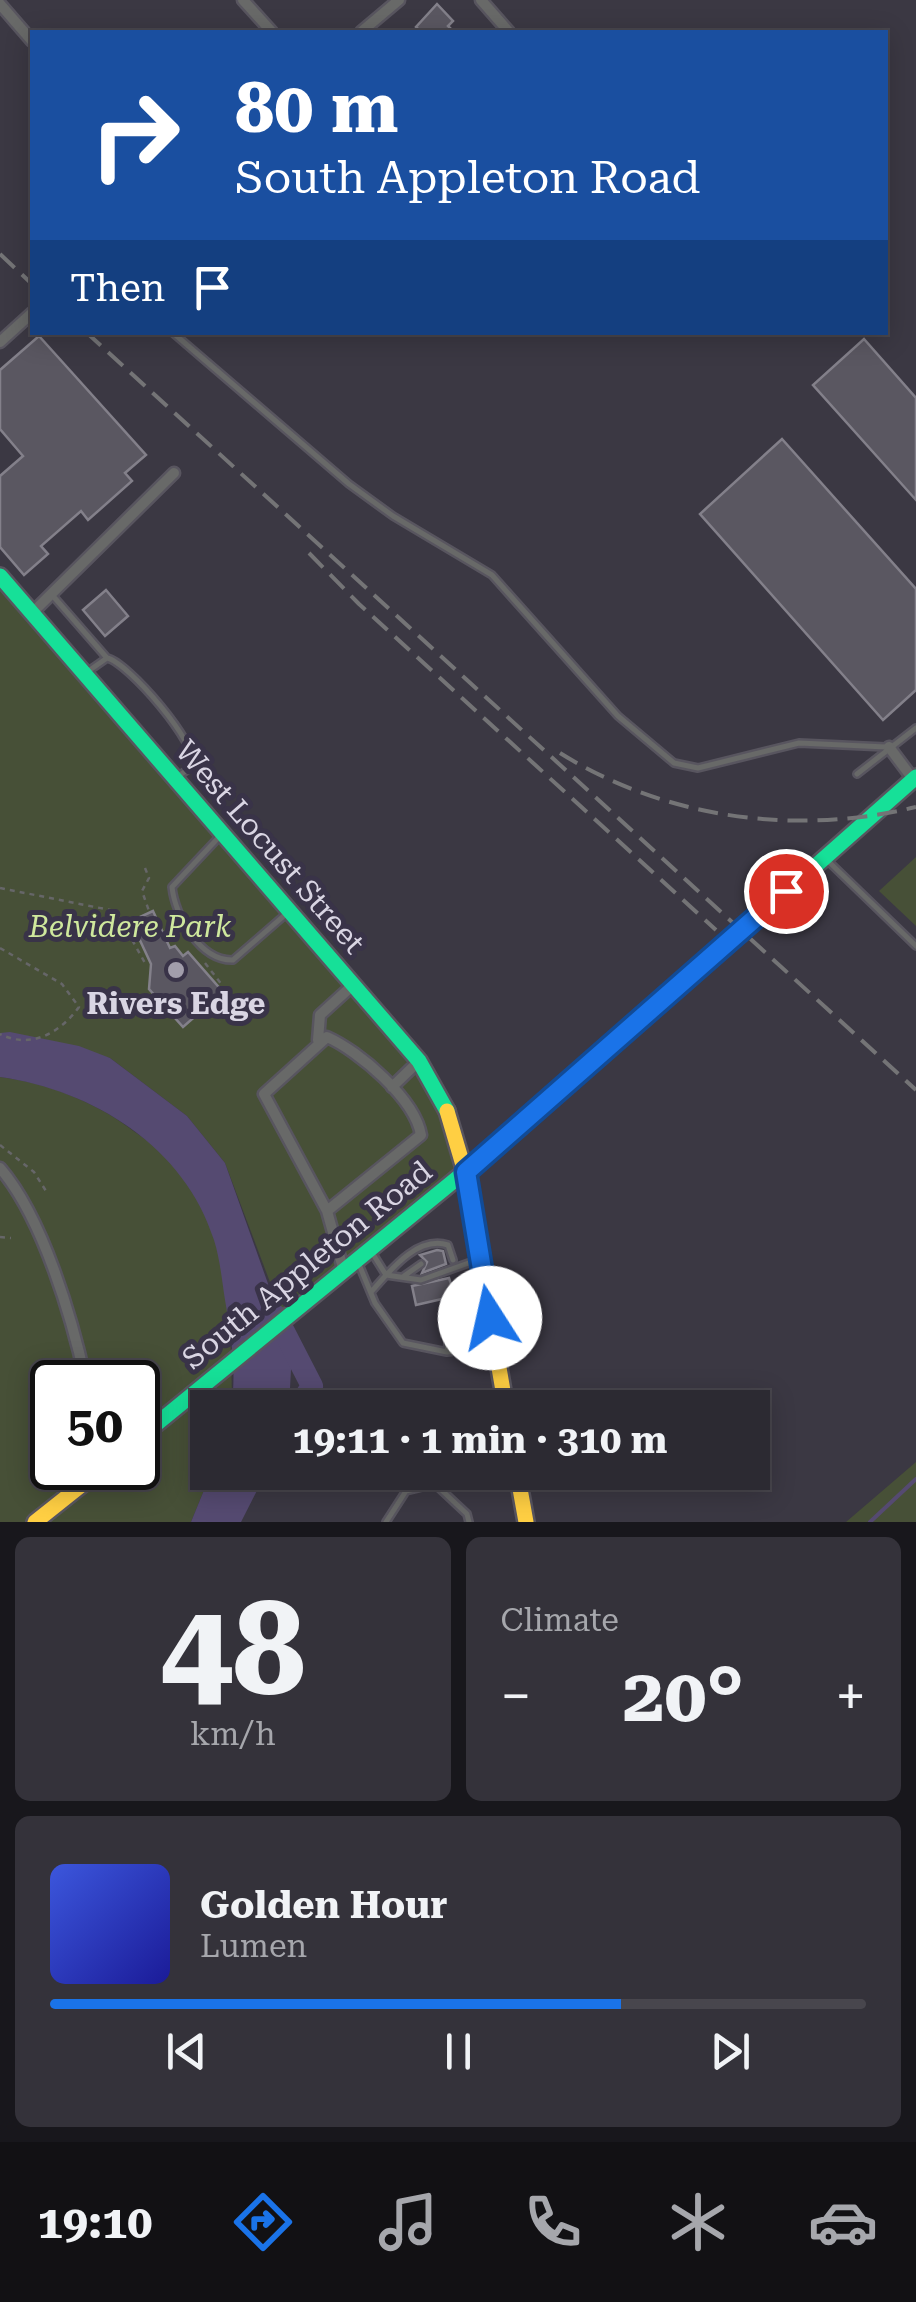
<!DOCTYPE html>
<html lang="en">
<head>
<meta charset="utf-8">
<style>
	body { margin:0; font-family:"Roboto Serif",serif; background:#34323a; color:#f1f3f6; height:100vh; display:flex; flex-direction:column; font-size:38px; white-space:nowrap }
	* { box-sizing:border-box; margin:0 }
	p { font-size:32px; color:#a6a7ac }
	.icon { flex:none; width:55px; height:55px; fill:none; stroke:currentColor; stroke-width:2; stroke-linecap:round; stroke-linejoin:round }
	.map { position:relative; height:1522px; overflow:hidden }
	.panel { display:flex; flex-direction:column; gap:15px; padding:15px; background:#18171c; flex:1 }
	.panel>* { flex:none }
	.banner { position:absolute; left:30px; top:30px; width:858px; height:305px; border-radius:0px; box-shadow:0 5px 25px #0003,0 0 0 2px #48464d; background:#1a4fa0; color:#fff; overflow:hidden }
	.speed { position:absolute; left:30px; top:1360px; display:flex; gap:20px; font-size:50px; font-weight:700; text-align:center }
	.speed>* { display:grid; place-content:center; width:130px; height:130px; border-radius:50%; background:#2c2a32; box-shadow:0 5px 25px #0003,0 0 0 2px #48464d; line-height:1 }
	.speed .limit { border:5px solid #111; border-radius:15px; background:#fff; color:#111 }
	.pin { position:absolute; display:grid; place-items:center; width:85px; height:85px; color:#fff; margin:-42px; border:5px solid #fff; border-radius:50%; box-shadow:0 2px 10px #0007 }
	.me { position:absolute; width:110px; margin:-55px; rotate:350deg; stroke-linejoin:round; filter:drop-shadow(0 0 8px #0008) }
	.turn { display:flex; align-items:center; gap:35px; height:210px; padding:0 40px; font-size:45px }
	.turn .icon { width:130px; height:130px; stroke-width:2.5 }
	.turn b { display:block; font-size:70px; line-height:85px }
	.then { display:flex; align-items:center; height:95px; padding:0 40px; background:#0003; gap:20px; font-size:38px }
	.big { font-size:75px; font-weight:700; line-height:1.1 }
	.panel .tile { flex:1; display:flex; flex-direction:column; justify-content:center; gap:15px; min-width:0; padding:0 35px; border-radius:15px; background:#34323a }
	.panel .dial { align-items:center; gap:0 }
	.dial b { font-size:130px; line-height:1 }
	.song { display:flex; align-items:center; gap:30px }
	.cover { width:120px; height:120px; border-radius:15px; background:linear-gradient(135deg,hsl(230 70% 55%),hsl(240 70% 35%)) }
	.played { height:10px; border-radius:5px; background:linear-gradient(90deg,#1a73e8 70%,#48464d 70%) }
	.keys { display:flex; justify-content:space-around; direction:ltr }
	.heat { display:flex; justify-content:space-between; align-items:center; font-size:55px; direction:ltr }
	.panel .tiles { flex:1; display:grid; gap:15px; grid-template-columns:1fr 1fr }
	.tile:last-child { grid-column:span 2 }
	.trip { position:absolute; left:190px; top:1390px; width:580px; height:100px; border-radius:0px; background:#2c2a32; box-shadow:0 5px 25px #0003,0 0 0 2px #48464d; font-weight:700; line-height:100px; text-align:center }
	.dock { display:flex; height:160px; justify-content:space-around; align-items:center; background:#121114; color:#a6a7ac }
	.dock .icon { width:70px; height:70px }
	.dock .active { color:#1a73e8 }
	.dock b { font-size:45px; color:#f1f3f6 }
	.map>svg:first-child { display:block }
</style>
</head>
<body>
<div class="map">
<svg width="916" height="1522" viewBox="0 0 916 1522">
	<rect width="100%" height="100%" fill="#3b3843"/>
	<path fill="#475037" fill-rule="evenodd" d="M 0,576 L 419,1061 L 465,1172 L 282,1314 L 225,1163 L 187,1116 L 110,1058 L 0,1033 Z
		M 916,857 L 916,926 L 879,891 Z
		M 0,1077 C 46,1083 91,1100 128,1127 C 141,1137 159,1147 171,1160 C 229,1221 231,1323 232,1402 L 231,1407 L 208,1408 L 208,1472 L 211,1473 L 191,1522 L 0,1522 ZM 52,1382 L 138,1382 L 138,1468 L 52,1468 Z
		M 916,1462 L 916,1522 L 846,1522 Z"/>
	<path fill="#554a71" d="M 10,1032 L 79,1046 L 110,1058 L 187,1116 L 225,1163 L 292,1351 L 289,1407 L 231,1407 C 237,1374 231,1334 225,1300 C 222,1281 220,1259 214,1240 C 185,1147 93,1090 0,1077 L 0,1033 Z
		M 211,1473 L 266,1473 L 241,1522 L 191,1522 Z"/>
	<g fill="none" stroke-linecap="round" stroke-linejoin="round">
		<path stroke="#554a71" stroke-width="4" d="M 870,1522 L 916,1479"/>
		<path stroke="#554a71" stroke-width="22" d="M 276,1316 L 312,1386 L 298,1408"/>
	</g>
	<path fill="#5a5761" stroke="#83808a" stroke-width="2.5" d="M 437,4 L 453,21 L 448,26 L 454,32 L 421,32 L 416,27 Z
		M 39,336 L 146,455 L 125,473 L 132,481 L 88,520 L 81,511 L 41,546 L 48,554 L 24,575 L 0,547 L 0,476 L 23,456 L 0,429 L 0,370 Z
		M 864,339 L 916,398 L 916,500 L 813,385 Z
		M 782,439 L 916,589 L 916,690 L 883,720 L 700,514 Z
		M 106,590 L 128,616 L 105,636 L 83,610 Z
		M 153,911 L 170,948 L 175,946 L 183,956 L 188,952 L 223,992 L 183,1027 L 149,989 L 151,964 L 131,921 Z
		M 437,1250 L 443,1251 L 446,1264 L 422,1273 L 427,1262 L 420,1255 Z
		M 449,1278 L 455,1296 L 416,1305 L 412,1286 Z"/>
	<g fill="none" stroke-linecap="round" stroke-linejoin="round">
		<defs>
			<path id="lane" d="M 172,332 L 349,484 L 393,516 L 492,575 L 618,716 L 674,763 L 698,768 L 799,743 L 886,747
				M 53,596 L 107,658
				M 87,672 L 107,658 C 128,662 200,746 193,766 L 177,777
				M 857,774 L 916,728
				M 220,836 L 172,887 C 175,916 200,961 233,960 L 286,914
				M 827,860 L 916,946
				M 371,1251 L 386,1275 L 421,1280 L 477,1260
				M 358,1262 L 375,1303 L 403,1343 L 447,1352 L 492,1347
				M 404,1276 L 421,1264
				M 371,1292 C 389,1272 417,1235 448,1245 L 453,1260
				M 447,1352 L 453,1303
				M 386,1522 L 406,1491 L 435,1484 L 467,1514 L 469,1522"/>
			<path id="street" d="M 243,0 L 272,32
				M 481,0 L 509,32
				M 0,4 L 32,41
				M 361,32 L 399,0
				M 0,342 L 32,313
				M 32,613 L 174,473
				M 889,747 L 913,779
				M 318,1040 L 320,1015 L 353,985
				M 392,1087 L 419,1061
				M 0,1168 C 43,1218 72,1318 86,1382
				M 327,1211 L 421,1135 C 415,1099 359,1051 327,1037 L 264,1094 L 327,1211 L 343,1268"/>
			<path id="fast" d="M 0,576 L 419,1061 L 447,1111
				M 138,1439 L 527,1121 L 916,777"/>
			<path id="slow" d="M 447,1111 L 465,1172 L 506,1408
				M 517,1472 L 526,1522
				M 35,1522 L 103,1468"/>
		</defs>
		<use href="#lane" stroke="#58555f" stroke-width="10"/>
		<use href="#street" stroke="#58555f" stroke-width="15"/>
		<use href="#fast" stroke="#58555f" stroke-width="20"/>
		<use href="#slow" stroke="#58555f" stroke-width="20"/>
		<path stroke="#666668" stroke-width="2.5" stroke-dasharray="5 5" stroke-linecap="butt" d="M 145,868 L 149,878 L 142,891 L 149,911
			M 0,888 L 110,910 L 121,920 L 145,963
			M 0,948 L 62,984 L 79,1007 C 61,1032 31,1050 0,1034
			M 205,963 L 236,1003
			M 0,1145 L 34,1172 L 46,1191
			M 0,1237 L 11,1238"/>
		<use href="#lane" stroke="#686968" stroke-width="5"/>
		<use href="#street" stroke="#686968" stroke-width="10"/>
		<use href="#fast" stroke="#16e098" stroke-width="15"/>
		<use href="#slow" stroke="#ffcf43" stroke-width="15"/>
		<path stroke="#747476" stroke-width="4" stroke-dasharray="20 10" stroke-linecap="butt" d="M 0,254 L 32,284
			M 86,332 L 916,1090
			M 309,553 L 359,604 L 716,930
			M 560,753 C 666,819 796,836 916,807"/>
	</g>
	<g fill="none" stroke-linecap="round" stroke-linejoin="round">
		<defs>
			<path id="route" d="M 490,1318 L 466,1172 L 786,891"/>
		</defs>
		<use href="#route" stroke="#114b97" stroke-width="25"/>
		<use href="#route" stroke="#1a73e8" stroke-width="18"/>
	</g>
	<circle fill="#a29eab" stroke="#393348" stroke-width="4" cx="176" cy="970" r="10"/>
	<g text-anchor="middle" stroke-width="10" stroke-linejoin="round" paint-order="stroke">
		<g font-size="30" fill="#d9d5e3" stroke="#393348">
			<text transform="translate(270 847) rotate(49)" y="10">West Locust Street</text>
			<text transform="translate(307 1265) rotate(-39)" y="10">South Appleton Road</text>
		</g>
		<g font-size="30" font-style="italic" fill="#cfe89d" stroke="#393348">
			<text x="130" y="937">Belvidere Park</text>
		</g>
		<g font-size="30" font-weight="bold" fill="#d9d5e3" stroke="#393348">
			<text x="176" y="1014">Rivers Edge</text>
		</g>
	</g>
</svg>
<div class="speed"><div class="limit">50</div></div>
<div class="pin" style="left:786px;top:891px;background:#d93025"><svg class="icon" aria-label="arrive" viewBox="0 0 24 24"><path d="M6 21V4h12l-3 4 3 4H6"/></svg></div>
<svg class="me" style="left:490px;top:1318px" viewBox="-20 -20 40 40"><circle r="19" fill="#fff"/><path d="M0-13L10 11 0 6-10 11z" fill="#1a73e8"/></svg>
<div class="trip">19:11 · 1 min · 310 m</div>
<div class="banner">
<div class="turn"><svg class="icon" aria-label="right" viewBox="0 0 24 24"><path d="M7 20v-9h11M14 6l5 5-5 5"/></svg><div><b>80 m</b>South Appleton Road</div></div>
<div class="then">Then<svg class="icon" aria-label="arrive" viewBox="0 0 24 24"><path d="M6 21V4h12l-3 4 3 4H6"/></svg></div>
</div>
</div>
<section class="panel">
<div class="tiles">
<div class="tile dial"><b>48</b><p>km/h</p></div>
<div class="tile"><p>Climate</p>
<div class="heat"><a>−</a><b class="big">20°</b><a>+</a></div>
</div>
<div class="tile">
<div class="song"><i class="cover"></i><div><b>Golden Hour</b><p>Lumen</p></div></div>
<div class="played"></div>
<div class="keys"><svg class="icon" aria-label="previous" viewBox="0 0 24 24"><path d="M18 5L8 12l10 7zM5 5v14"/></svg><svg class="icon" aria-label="pause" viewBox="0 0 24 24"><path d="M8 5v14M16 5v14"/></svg><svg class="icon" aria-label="next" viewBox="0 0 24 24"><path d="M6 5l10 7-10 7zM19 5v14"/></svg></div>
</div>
</div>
</section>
<nav class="dock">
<b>19:10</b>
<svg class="icon active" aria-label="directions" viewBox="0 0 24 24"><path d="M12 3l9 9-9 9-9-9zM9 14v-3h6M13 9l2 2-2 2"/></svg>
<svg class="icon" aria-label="music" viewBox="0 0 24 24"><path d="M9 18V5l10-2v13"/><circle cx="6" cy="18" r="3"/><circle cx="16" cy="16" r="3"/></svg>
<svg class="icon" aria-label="phone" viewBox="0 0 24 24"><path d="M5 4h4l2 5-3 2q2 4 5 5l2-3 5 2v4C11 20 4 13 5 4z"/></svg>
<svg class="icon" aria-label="climate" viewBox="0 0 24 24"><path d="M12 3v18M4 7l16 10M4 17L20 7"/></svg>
<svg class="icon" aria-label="car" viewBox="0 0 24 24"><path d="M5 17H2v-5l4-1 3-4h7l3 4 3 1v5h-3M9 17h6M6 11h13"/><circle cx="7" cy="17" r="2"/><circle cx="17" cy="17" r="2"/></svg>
</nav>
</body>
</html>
